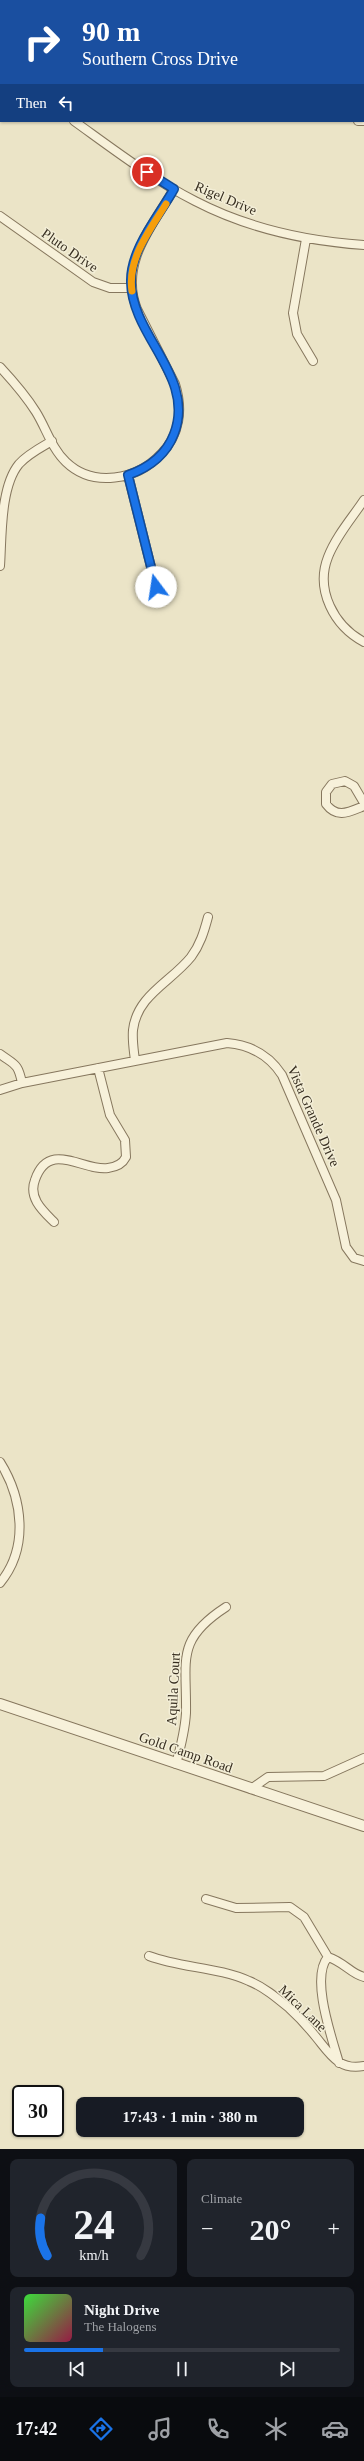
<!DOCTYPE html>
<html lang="en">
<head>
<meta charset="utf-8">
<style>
	body { margin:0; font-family:"Times New Roman",serif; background:#20242c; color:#f1f3f6; height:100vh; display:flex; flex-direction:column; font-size:15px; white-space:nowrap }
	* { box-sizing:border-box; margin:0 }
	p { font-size:13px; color:#9ea1a6 }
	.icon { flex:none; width:22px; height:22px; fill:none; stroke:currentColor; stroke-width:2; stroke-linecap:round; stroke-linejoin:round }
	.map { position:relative; height:2149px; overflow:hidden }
	.sheet { display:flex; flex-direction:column; gap:10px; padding:10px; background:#0d0f14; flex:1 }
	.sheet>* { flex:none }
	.banner { position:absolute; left:0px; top:0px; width:364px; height:122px; box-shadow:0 1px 3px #0004; background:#1a4fa0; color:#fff; overflow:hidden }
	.speed { position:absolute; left:12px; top:2085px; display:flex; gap:8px; font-size:20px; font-weight:700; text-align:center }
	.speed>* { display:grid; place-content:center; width:52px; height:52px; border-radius:50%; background:#171b24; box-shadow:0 1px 3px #0004; line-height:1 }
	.speed .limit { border:2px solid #111; border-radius:6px; background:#fff; color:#111 }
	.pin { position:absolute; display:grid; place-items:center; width:34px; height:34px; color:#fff; margin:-17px; border:2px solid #fff; border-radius:50%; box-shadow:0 1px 4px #0007 }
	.me { position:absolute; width:44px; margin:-22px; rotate:346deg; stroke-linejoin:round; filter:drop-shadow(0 0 3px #0008) }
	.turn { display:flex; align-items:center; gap:14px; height:84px; padding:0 16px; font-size:18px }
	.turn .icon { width:52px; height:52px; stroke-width:2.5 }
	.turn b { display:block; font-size:28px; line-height:34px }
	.then { display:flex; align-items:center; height:38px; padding:0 16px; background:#0003; gap:8px; font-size:15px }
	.big { font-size:30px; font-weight:600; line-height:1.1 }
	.sheet .tile { flex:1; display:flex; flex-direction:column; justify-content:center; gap:6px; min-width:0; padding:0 14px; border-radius:8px; background:#20242c }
	.sheet .dial { align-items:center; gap:0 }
	.dial svg { height:104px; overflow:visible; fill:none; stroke:#363941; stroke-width:7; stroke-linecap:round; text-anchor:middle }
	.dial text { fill:#f1f3f6; stroke:none }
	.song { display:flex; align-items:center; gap:12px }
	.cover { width:48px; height:48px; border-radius:6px; background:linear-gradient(135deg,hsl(120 70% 55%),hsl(340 70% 35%)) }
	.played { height:4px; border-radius:2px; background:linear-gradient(90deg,#1a73e8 25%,#363941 25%) }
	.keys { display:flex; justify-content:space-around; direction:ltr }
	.heat { display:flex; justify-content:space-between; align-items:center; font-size:22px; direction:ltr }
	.sheet .tiles { flex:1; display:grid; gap:10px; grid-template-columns:1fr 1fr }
	.tile:last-child { grid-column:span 2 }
	.trip { position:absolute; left:76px; top:2097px; width:228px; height:40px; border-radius:8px; background:#171b24; box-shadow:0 1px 3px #0004; font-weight:600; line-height:40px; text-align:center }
	.tabs { display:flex; height:64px; justify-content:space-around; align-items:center; background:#090b0e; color:#9ea1a6 }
	.tabs .icon { width:28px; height:28px }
	.tabs .current { color:#1a73e8 }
	.tabs b { font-size:18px; color:#f1f3f6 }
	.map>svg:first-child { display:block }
</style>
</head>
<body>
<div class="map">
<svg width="364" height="2149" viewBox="0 0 364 2149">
	<rect width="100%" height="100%" fill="#ebe4c7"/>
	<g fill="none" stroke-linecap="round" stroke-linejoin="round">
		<defs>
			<path id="minor" d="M 117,0 L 118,1
				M 359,0 L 364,1
				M 62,1 L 63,0
				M 0,53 L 1,53
				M 74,121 C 113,149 152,179 195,201 C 247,228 306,241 364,245
				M 358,121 L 364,121
				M 0,216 L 93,282 L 110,288 L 131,288
				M 306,239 L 293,313 L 297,334 L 313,361
				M 0,367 C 13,381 26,396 36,412 C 46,428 52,449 66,462 C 93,488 137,480 161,454 C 180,435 183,409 175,384 L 137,309 C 119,264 152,226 174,189
				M 128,475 L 156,587
				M 364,500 C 352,518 336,536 328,557 C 315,590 334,626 364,642
				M 0,566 C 2,537 0,487 19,464 C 28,454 40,448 52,441
				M 364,803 L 354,786 L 345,781 L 332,784 L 326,792 L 326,804 C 337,819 349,812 364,806
				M 0,1054 C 15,1065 18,1063 22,1083
				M 135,1061 C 134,1051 132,1041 133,1030 C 137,995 171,982 191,957 C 200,945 204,932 208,917
				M 0,1090 L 22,1083 L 227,1043 C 251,1045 269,1055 282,1075 L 336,1200 L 346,1247 L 354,1258 L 364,1261
				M 54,1222 C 43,1211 28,1198 35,1180 C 49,1139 84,1172 108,1168 C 116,1167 123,1163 126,1157 L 125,1140 L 110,1115 L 98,1068
				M 0,1462 C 23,1499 29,1548 0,1583
				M 176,1764 C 181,1746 185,1730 186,1713 C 187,1660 175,1640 226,1607
				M 251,1789 L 268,1777 L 324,1776 L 364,1758
				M 206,1899 L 236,1908 L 290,1907 L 304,1917 L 328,1957
				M 149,1956 C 181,1968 218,1967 249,1981 C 264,1987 277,1998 289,2008 C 299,2017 308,2027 316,2037 C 330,2054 339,2071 364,2066
				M 328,1957 C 310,1977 332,2038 339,2063
				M 328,1957 C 344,1962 351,1974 364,1977"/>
			<path id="tertiary" d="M 0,1704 L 364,1826"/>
		</defs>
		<use href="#minor" stroke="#86775e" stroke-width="10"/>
		<use href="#tertiary" stroke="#86775e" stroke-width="12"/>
		<use href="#minor" stroke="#f7f1da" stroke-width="8"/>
		<use href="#tertiary" stroke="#f7f1da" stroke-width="10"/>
	</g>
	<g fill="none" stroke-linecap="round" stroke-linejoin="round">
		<defs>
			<path id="route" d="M 147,172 L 174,189 C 159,216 130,249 131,282 C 132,337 196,377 174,434 C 166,455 148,468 128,475 L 156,587"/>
		</defs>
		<use href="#route" stroke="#114b97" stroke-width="10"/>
		<use href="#route" stroke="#1a73e8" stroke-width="7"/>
		<path stroke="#f59e0b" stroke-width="7" d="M 132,291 C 127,259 150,230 166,204"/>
	</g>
	<g text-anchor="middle" stroke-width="3" stroke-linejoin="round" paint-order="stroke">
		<g font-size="14" fill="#372e20" stroke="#f3eed7">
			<text transform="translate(226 198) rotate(23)" y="5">Rigel Drive</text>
			<text transform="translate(70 250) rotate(35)" y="5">Pluto Drive</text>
			<text transform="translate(314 1116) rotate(66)" y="5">Vista Grande Drive</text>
			<text transform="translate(173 1689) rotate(-87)" y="5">Aquila Court</text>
			<text transform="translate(186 1752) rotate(19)" y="5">Gold Camp Road</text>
			<text transform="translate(303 2008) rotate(44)" y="5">Mica Lane</text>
		</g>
	</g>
</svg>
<div class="speed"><div class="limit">30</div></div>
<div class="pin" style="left:147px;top:172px;background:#d93025"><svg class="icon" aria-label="arrive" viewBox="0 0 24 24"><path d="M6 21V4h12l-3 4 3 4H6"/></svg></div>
<svg class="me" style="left:156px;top:587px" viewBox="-20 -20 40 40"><circle r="19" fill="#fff"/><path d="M0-13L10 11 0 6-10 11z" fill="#1a73e8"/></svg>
<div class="trip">17:43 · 1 min · 380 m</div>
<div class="banner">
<div class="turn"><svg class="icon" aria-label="right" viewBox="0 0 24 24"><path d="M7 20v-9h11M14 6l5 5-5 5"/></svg><div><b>90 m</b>Southern Cross Drive</div></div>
<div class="then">Then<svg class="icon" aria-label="left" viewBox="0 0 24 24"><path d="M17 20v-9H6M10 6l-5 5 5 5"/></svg></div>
</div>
</div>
<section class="sheet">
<div class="tiles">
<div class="tile dial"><svg viewBox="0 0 100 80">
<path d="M14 69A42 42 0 1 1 86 69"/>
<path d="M14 69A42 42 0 0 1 9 40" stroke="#1a73e8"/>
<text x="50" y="56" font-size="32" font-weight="700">24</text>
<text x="50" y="72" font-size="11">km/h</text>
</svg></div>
<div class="tile"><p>Climate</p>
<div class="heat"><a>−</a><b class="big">20°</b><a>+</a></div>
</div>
<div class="tile">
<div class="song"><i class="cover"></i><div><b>Night Drive</b><p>The Halogens</p></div></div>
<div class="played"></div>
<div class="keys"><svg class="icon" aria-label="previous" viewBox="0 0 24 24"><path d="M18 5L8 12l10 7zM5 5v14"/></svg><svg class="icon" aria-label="pause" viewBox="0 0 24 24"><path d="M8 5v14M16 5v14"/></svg><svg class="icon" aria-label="next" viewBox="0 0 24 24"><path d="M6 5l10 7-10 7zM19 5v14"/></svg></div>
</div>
</div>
</section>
<nav class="tabs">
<b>17:42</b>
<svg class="icon current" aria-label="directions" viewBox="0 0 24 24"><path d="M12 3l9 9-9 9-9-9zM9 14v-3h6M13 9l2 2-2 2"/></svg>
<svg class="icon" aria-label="music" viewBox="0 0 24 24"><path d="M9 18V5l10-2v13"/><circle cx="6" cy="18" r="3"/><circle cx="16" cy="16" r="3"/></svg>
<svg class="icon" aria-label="phone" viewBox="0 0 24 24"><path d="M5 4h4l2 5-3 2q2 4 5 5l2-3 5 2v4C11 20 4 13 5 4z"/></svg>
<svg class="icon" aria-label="climate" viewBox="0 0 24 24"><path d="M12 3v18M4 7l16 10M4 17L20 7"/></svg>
<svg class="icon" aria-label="car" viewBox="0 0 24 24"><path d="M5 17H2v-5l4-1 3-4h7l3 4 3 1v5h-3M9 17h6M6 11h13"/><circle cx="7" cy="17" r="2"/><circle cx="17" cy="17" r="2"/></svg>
</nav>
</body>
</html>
